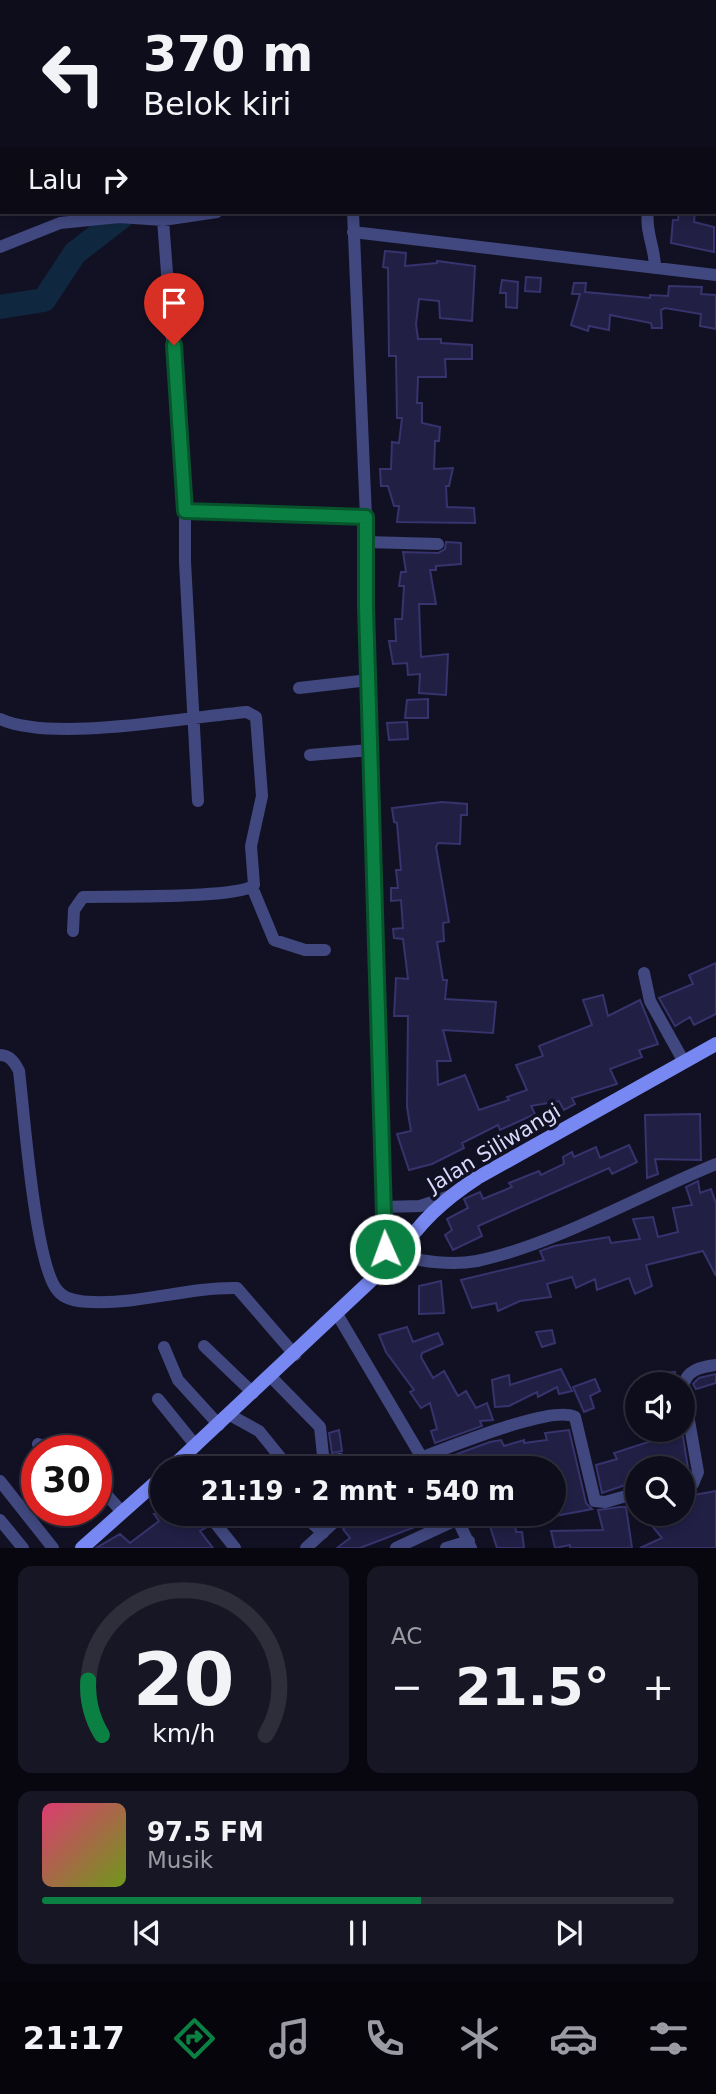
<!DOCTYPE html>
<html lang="id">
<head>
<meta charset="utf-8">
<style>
	body { margin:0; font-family:"DejaVu Sans",sans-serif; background:#171624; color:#f1f3f6; height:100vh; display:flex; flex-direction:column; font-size:26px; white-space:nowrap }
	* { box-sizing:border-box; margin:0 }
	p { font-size:23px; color:#9b9ca3 }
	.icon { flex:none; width:38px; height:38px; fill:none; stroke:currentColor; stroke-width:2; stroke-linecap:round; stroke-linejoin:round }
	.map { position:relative; height:1548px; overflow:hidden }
	.side { display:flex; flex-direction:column; gap:18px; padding:18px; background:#08070f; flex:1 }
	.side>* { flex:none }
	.top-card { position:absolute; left:0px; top:0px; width:718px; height:214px; box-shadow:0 4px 10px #0003,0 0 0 2px #2e2d3a; background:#0e0d1b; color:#f1f3f6; overflow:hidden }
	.buttons { position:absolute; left:625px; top:1372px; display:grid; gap:14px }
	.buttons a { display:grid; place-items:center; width:70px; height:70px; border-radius:50%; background:#0e0d1b; box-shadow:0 4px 10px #0003,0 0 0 2px #2e2d3a; font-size:35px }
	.speed { position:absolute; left:21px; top:1435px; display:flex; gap:14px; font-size:35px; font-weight:700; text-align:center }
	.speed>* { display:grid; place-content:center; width:91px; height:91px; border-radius:50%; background:#0e0d1b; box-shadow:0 4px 10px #0003,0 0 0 2px #2e2d3a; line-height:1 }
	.speed .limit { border:10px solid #d22; background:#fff; color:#111 }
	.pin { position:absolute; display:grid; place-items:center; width:60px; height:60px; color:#fff; margin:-72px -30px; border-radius:50% 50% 50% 0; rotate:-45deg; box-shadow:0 0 7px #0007 }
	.pin .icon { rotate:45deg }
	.me { position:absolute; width:77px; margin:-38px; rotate:358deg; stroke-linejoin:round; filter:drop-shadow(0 0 5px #0008) }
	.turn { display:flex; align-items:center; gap:24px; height:147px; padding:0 28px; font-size:32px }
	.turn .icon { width:91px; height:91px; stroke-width:2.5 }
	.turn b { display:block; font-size:49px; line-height:60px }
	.then { display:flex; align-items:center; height:66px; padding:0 28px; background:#0003; gap:14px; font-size:26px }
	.big { font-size:52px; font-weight:700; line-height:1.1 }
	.side .card { flex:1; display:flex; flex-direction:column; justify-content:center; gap:10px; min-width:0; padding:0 24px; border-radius:14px; background:#171624 }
	.side .dial { align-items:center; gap:0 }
	.dial svg { height:182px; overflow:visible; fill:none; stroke:#2e2d3a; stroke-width:7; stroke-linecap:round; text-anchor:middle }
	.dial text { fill:#f1f3f6; stroke:none }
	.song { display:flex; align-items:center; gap:21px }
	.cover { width:84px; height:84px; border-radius:10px; background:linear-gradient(135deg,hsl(340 70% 55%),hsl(80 70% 35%)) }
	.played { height:7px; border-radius:4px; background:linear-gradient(90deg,#0b8043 60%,#2e2d3a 60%) }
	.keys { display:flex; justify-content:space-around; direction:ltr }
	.heat { display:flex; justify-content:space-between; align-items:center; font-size:38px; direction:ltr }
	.side .tiles { flex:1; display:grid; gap:18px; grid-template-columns:1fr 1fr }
	.card:last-child { grid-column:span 2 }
	.trip { position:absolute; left:150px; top:1456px; width:416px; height:70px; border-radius:35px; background:#0e0d1b; box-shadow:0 4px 10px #0003,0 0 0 2px #2e2d3a; font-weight:700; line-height:70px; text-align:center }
	.menu { display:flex; height:112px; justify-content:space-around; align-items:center; background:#06050b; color:#9b9ca3 }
	.menu .icon { width:49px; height:49px }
	.menu .on { color:#0b8043 }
	.menu b { font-size:32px; color:#f1f3f6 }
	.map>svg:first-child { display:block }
</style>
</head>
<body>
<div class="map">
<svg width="716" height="1548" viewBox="0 0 716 1548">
	<rect width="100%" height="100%" fill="#121124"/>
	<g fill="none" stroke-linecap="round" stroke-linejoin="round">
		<path stroke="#0f283f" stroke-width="24" d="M 716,143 L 716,144
			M 0,307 L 44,300 L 75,253 L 128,212"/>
	</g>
	<path fill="#211f44" stroke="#36336d" stroke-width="2" d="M 679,212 L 695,212 L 694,222 L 714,227 L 714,252 L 671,243 L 673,220 L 678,220 Z
		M 385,251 L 406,253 L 405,266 L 437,263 L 437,261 L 475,266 L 472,321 L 440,318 L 439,301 L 419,299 L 416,324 L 418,339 L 441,339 L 441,343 L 472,345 L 472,359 L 445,359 L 446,377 L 418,377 L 417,403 L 422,403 L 422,423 L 440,427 L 439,441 L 435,441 L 434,469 L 453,468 L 449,486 L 446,486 L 447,507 L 474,508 L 475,523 L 397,522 L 399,506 L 394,506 L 388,486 L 381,486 L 380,469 L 391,469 L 392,442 L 399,443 L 402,418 L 397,418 L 396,356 L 389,356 L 388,268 L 383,267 Z
		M 526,277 L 541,278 L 540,292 L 525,291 Z
		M 502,280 L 518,282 L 517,308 L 506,307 L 506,293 L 500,293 Z
		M 574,283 L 586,283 L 585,292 L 650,298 L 650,295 L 668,296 L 669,286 L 702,287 L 701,294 L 716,295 L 716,329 L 700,326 L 701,314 L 665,308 L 661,310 L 662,328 L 652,328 L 651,323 L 610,315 L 609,330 L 589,326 L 588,331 L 571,325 L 580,294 L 572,294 Z
		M 446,542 L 461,543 L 461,564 L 436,566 L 436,570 L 430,570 L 436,604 L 419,604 L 421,657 L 448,654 L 446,695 L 419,693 L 420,674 L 408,675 L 407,663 L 393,664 L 389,641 L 396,641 L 395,619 L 402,619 L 404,586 L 399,586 L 401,572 L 406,572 L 403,552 L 438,553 L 445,549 Z
		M 428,699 L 428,718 L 405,718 L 407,700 Z
		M 407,722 L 408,739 L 389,740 L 387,723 Z
		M 442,802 L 467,804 L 467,815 L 461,815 L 460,844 L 438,843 L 436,847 L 449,922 L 443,923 L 444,941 L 437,942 L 443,980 L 447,980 L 445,999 L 496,1002 L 493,1033 L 443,1030 L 451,1061 L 437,1061 L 438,1085 L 465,1075 L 479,1110 L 509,1100 L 507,1097 L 527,1090 L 516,1065 L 543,1056 L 539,1046 L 592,1025 L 583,1000 L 603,995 L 608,1016 L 640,1000 L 658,1044 L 639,1050 L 642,1057 L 610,1069 L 617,1084 L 572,1098 L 575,1104 L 564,1110 L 559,1101 L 531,1106 L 535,1114 L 500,1130 L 498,1125 L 462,1143 L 464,1148 L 432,1164 L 409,1170 L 397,1134 L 411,1131 L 407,1107 L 408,1016 L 394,1016 L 396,978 L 408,979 L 403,939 L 394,938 L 393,929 L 403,928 L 401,900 L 391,901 L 391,888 L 398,888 L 396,870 L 401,870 L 397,823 L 394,822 L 392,808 Z
		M 716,963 L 716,1014 L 694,1025 L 690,1017 L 675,1026 L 659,998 L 693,984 L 689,975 Z
		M 700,1114 L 701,1160 L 655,1159 L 658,1174 L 647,1178 L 645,1115 Z
		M 629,1145 L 637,1162 L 612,1174 L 609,1168 L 478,1226 L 482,1236 L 453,1250 L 445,1235 L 452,1230 L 447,1219 L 468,1208 L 464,1199 L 480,1192 L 483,1199 L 512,1187 L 509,1183 L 539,1171 L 541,1175 L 564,1164 L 563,1157 L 572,1152 L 574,1157 L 596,1147 L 600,1158 Z
		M 698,1181 L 700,1193 L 711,1189 L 716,1204 L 716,1276 L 703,1251 L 646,1265 L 652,1286 L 635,1294 L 629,1278 L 597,1290 L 595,1279 L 576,1288 L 572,1277 L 547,1284 L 551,1297 L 520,1301 L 498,1311 L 496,1303 L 472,1308 L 461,1280 L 544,1260 L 540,1251 L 554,1246 L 609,1237 L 611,1243 L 640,1239 L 633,1219 L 653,1217 L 658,1237 L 678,1232 L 673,1208 L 692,1205 L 686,1187 Z
		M 441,1281 L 444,1313 L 419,1314 L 419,1286 Z
		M 407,1327 L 413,1342 L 438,1333 L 443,1344 L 422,1353 L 421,1357 L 433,1378 L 444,1371 L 458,1396 L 466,1391 L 476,1408 L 487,1403 L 493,1420 L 480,1421 L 482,1426 L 435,1443 L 431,1431 L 437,1429 L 430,1403 L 421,1408 L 410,1392 L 414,1390 L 386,1352 L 379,1335 Z
		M 552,1330 L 555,1343 L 542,1347 L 536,1332 Z
		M 561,1369 L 572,1391 L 559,1394 L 557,1387 L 538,1397 L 537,1392 L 509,1406 L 495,1407 L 492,1380 L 509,1375 L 510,1385 Z
		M 675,1372 L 675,1382 L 660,1384 L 659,1373 Z
		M 716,1374 L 716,1383 L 696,1389 L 693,1384 L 699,1378 Z
		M 595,1379 L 600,1391 L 590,1396 L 594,1408 L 584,1412 L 573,1387 Z
		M 339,1430 L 342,1451 L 332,1453 L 329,1433 Z
		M 569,1430 L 586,1503 L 592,1509 L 555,1516 L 555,1468 L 517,1468 L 516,1465 L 506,1468 L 459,1468 L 454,1455 L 490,1442 L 501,1440 L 504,1446 L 524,1440 L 524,1443 L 547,1440 L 545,1433 Z
		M 682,1431 L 688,1468 L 652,1468 L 651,1464 L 639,1467 L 631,1471 L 631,1483 L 602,1493 L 596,1465 L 617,1459 L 614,1453 Z
		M 716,1491 L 716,1548 L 640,1548 L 662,1538 L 648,1521 L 652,1520 L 651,1514 L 682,1514 L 682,1497 Z
		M 620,1507 L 626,1507 L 632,1548 L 570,1548 L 570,1545 L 555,1548 L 551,1531 L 603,1530 L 598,1510 Z
		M 154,1514 L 173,1514 L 181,1523 L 187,1514 L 199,1514 L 207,1527 L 200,1531 L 213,1548 L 96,1548 L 120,1534 L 130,1543 L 159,1521 Z
		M 353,1514 L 385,1514 L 388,1520 L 406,1514 L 446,1515 L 360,1548 L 337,1548 L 350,1538 L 343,1529 L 355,1518 Z
		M 486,1514 L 514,1514 L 516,1532 L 522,1532 L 524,1548 L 497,1548 Z"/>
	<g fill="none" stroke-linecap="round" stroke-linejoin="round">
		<path stroke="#41487f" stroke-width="12" d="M 347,0 L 347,2
			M 14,2 L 14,0
			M 0,110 L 2,110
			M 353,212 L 366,517 L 366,607 L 385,1249 L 376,1275
			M 648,212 C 645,232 655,247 655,268
			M 163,220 L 185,511 L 366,517
			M 353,232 L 716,275
			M 0,247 L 60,223 L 119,217 L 163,220 L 217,212
			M 185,511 L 185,562 L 198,801
			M 366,542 L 438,544
			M 299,688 L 369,680
			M 0,719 C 53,743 185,717 247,712 L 256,717 L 262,796 L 251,846 L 254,885 C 239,899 111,896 83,897 L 74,910 L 73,931
			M 310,755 L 370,750
			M 252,887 L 274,940 L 305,950 L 325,950
			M 644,973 L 650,1001 L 684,1062
			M 0,1055 C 10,1055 15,1063 19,1071 C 24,1111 35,1267 58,1291 C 65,1300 82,1302 93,1302 C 141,1304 188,1287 237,1288 L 295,1355
			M 383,1207 L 420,1206 L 450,1196
			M 397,1256 C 423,1261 451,1266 477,1261 C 554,1245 642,1194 716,1164
			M 337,1314 L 428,1468
			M 204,1346 L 253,1393
			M 164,1347 L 178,1380 L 219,1425
			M 271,1377 L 320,1427 L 323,1455 L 328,1463 L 340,1459 L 350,1465
			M 158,1399 L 196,1446
			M 230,1415 L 259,1431 L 289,1468
			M 38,1444 L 46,1448 L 67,1451
			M 420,1458 C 448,1448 553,1404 575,1417 L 595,1501 L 605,1502 L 637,1493
			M 407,1468 L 423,1461
			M 0,1481 L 53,1548
			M 96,1483 L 122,1512
			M 682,1488 L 693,1484 L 698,1472 L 683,1386 C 687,1370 700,1367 716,1365
			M 208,1514 L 235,1548
			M 302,1514 L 323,1533
			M 455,1514 L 471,1548
			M 0,1520 L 23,1548
			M 306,1548 L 343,1514
			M 396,1548 L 458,1519
			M 446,1548 L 469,1541"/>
		<path stroke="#7888f2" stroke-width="14" d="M 487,0 L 501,2
			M 171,1468 L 397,1256 C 420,1222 443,1200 477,1178 L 716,1044
			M 82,1548 L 163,1476"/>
	</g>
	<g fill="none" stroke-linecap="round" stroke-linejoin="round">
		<defs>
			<path id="route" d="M 174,345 L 185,511 L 366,517 L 366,607 L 385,1249"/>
		</defs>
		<use href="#route" stroke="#07532c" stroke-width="18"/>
		<use href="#route" stroke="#0b8043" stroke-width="12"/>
	</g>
	<g text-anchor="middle" stroke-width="7" stroke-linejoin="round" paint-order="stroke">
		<g font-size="21" fill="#d8dafb" stroke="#121124">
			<text transform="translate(494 1148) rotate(-31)" y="7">Jalan Siliwangi</text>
		</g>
	</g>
</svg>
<div class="buttons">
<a><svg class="icon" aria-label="sound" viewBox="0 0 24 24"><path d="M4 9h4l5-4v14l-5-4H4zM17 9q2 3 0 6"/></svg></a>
<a><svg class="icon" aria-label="search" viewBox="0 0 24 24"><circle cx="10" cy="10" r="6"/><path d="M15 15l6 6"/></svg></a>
</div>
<div class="speed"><div class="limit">30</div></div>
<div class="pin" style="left:174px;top:345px;background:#d93025"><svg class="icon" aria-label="arrive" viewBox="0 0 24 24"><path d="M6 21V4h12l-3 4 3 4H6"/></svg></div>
<svg class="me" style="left:385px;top:1249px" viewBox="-20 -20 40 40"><circle r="17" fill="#0b8043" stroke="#fff" stroke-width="3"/><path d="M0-11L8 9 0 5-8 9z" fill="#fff"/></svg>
<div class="trip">21:19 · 2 mnt · 540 m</div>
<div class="top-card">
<div class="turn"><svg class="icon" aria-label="left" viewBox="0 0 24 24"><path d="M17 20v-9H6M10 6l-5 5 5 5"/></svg><div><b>370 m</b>Belok kiri</div></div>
<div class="then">Lalu<svg class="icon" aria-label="right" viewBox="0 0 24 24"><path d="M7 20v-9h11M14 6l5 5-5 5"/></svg></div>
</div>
</div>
<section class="side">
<div class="tiles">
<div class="card dial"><svg viewBox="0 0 100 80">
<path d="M14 69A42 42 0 1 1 86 69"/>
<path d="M14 69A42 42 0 0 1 8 45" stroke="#0b8043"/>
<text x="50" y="56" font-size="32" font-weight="700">20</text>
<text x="50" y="72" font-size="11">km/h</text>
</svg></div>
<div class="card"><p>AC</p>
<div class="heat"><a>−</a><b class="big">21.5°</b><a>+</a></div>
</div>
<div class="card">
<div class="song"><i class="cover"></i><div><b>97.5 FM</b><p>Musik</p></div></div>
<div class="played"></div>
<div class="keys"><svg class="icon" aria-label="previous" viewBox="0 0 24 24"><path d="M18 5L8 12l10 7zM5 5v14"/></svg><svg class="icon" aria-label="pause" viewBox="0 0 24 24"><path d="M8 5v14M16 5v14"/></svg><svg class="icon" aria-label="next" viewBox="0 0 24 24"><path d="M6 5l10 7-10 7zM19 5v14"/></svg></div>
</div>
</div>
</section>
<nav class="menu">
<b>21:17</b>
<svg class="icon on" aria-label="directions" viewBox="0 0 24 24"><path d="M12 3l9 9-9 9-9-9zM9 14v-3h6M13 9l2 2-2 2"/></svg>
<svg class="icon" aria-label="music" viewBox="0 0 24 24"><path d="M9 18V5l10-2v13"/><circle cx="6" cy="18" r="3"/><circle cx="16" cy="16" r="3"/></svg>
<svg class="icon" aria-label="phone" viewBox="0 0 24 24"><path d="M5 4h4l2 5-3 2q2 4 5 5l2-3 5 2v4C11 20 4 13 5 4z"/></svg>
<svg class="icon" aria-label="climate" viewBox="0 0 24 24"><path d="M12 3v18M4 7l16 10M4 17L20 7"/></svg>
<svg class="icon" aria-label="car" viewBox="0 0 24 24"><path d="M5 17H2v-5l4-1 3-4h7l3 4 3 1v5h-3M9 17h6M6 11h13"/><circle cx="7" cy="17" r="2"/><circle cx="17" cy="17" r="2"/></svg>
<svg class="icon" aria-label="filters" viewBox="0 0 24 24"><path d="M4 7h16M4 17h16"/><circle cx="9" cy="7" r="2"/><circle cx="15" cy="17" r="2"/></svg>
</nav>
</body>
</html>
